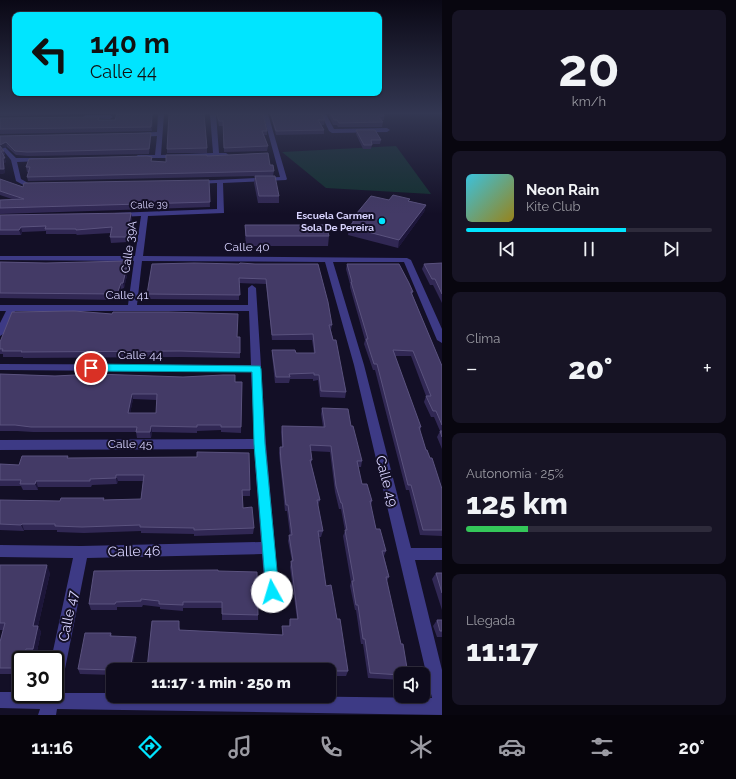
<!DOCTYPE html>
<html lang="es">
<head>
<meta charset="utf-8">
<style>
	body { margin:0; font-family:Raleway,sans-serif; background:#171425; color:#f1f3f6; height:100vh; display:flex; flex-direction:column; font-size:15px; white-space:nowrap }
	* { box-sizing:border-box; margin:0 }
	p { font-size:13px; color:#9b9ba3 }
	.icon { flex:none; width:22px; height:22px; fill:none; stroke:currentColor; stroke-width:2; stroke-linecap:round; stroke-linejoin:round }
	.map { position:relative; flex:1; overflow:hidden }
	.details { display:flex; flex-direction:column; gap:10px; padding:10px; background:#08060f; width:294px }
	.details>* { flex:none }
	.guide { position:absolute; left:12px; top:12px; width:370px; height:84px; border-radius:8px; box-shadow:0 1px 3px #0004,0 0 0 1px #2e2b3b; background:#00e5ff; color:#111; overflow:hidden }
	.controls { position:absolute; left:394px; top:667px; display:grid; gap:8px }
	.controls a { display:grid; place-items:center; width:36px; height:36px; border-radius:8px; background:#0e0b1c; box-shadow:0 1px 3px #0004,0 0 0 1px #2e2b3b; font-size:20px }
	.speed { position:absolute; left:12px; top:651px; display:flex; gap:8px; font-size:20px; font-weight:700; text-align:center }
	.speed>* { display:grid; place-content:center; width:52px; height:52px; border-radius:50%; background:#0e0b1c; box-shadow:0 1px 3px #0004,0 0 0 1px #2e2b3b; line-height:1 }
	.speed .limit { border:2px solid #111; border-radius:6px; background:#fff; color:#111 }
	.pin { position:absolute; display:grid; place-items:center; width:34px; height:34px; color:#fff; margin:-17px; border:2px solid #fff; border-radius:50%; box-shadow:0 1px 4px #0007 }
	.me { position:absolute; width:44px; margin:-22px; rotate:354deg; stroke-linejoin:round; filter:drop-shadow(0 0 3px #0008) }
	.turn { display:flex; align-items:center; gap:14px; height:84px; padding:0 12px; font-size:18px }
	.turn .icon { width:52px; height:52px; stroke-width:2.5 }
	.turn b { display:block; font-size:28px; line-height:34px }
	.big { font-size:30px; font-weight:800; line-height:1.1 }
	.details .card { flex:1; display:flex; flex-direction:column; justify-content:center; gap:6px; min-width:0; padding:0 14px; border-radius:8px; background:#171425 }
	.details .dial { align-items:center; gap:0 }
	.dial b { font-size:52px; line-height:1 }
	.song { display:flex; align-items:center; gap:12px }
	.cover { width:48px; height:48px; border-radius:6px; background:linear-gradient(135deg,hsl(190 70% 55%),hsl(50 70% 35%)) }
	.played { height:4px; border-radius:2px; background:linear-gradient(90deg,#00e5ff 65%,#2e2b3b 65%) }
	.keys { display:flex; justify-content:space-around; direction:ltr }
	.heat { display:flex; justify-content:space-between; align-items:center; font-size:22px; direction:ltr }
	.charge { height:6px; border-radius:3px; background:linear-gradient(90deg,#34c759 25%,#2e2b3b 0) }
	.trip { position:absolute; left:106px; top:663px; width:230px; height:40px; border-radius:8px; background:#0e0b1c; box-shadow:0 1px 3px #0004,0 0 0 1px #2e2b3b; font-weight:800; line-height:40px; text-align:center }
	.tab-bar { display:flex; height:64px; justify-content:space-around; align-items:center; background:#06040b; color:#9b9ba3 }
	.tab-bar .icon { width:28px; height:28px }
	.tab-bar .on { color:#00e5ff }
	.tab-bar b { font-size:18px; color:#f1f3f6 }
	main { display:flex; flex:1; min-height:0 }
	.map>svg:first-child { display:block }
</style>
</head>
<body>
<main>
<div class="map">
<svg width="442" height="715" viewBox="0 0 442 715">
	<rect width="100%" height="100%" fill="#130f26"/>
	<path fill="#12302f" d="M 396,146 L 431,194 L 326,188 L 282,152 Z"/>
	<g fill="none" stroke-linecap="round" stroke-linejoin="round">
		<path fill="#3d3a85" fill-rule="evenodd" d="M 158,114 L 164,114 L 161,155 L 213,153 L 210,114 L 216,114 L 219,153 L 226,153 L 229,155 L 216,158 L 136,158 L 135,157 L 138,155 L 155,155 L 157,136 L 137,137 L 134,135 L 137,133 L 157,132 Z
			M 263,114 L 268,114 L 287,179 L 286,180 L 223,183 L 224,213 L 148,216 L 143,256 L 407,258 L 411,260 L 442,329 L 442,343 L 437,340 L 404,262 L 333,262 L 364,365 L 411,548 L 442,548 L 442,560 L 415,560 L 442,670 L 442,715 L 57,709 L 56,715 L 38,715 L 40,709 L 0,708 L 0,692 L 21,692 L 21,694 L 55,694 L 55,688 L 58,689 L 59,693 L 113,693 L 113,696 L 278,696 L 432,698 L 354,365 L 325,262 L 142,261 L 137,305 L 248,305 L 248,288 L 252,285 L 256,288 L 266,444 L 279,592 L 277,597 L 272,599 L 267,597 L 265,592 L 262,554 L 87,558 L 63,679 L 61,685 L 55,687 L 55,660 L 51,660 L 73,558 L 0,557 L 0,545 L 81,546 L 261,542 L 254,449 L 0,450 L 0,440 L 254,439 L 251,372 L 0,370 L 0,364 L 251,365 L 249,311 L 15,311 L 5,333 L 0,336 L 0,323 L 6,311 L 0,311 L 0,305 L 128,305 L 134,261 L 0,260 L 0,256 L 135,256 L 141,216 L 118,217 L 114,215 L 115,213 L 217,209 L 217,183 L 196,184 L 194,183 L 194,181 L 280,177 Z
			M 321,114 L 326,114 L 334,129 L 387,128 L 390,130 L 387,132 L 332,133 L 329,131 Z
			M 86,115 L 110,115 L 113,117 L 110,119 L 84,118 L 83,117 Z
			M 5,147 L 16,158 L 44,158 L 45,159 L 42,161 L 17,162 L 21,179 L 28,183 L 38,184 L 38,186 L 27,187 L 16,181 L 11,160 L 2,149 Z"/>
	</g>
	<path fill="#312854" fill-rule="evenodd" d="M 0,114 L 102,114 L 0,116 Z
		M 153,114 L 152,131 L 0,134 L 0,118 L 115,120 Z
		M 216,114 L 263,114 L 267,131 L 267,135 L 264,135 L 268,146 L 267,151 L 224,152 L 223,126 L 219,126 Z
		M 270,114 L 322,114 L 325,120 L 324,125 L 321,125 L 324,130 L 324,134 L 276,135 Z
		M 328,114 L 383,114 L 384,116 L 384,120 L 381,120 L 383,122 L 382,127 L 338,127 L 337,125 L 333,125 Z
		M 356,130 L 381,140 L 380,144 L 372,144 L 371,149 L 363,149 L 356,134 Z
		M 151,133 L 151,138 L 149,154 L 28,156 L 16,155 L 7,147 L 2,148 L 4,151 L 5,155 L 3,156 L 6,162 L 4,163 L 5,173 L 0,174 L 0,136 Z
		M 207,148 L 207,153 L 167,153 L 167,149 Z
		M 207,156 L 270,165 L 274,171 L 273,176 L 279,196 L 279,203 L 258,203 L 254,183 L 255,176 L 28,181 L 27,177 L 29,172 L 27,172 L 26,167 L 152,161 L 166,162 Z
		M 0,179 L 23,187 L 209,180 L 210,207 L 0,214 L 0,200 L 12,199 L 0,195 Z
		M 410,199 L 409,201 L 426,205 L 424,212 L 398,248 L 348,235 L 349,227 L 352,224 L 352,219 L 389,200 Z
		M 0,215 L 132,218 L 128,242 L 111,243 L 110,237 L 111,233 L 77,235 L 76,234 L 46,234 L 46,231 L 22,232 L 21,235 L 0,235 Z
		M 245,225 L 329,236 L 328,246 L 246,246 L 245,234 Z
		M 0,262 L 129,267 L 124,288 L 121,289 L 118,300 L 0,298 Z
		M 442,263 L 442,303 L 433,285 L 430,285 L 422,269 L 424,264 Z
		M 255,264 L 332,325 L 331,330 L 346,392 L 345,398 L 320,397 L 318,380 L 313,381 L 313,379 L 290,379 L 289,383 L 275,383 L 272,355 L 272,350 L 296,353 L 314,353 L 312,340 L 272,340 L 266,284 L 239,283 L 239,300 L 147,299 L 147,294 Z
		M 347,264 L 413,292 L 412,294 L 442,366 L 442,449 L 437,437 L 440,431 L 434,417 L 431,417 L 424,402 L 426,396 L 411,356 L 395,356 L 421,427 L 420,431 L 426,450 L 430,458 L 442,489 L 442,536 L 420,535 L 409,490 L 406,490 L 375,370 L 373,370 L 364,344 L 365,340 L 350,287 L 350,284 L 346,269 Z
		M 240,337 L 240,358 L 181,357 L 23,358 L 23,357 L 3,357 L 3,354 L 0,354 L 0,342 Z
		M 0,374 L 242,382 L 241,433 L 221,432 L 221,430 L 197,431 L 197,433 L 152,432 L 151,438 L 137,438 L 136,432 L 33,432 L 17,431 L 0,431 ZM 133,399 L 157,400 L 156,413 L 130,413 Z
		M 322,408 L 351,426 L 362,461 L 361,467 L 358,467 L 362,484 L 372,501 L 371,506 L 376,529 L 386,551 L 384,556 L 389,577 L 387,581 L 401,674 L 401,680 L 368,678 L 363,644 L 361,644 L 356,610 L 355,610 L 350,586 L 351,582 L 343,536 L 345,531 L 341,509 L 339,509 L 335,492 L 330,452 L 311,451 L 312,460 L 311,463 L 320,500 L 318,506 L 323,531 L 321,537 L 319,537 L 326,586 L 337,619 L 348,671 L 346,676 L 329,676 L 329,670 L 147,670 L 147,669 L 180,627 L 180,630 L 282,635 L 282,626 L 289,626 L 290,619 L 297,619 L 290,567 L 291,561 L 292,561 L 288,541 L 289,535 L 290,535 L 287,511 L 285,511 L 279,453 L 280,447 L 282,447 L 281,432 L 282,426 L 323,427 L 321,414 Z
		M 68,456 L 68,458 L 250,490 L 250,496 L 243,496 L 243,508 L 254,528 L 253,534 L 194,536 L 194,534 L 141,533 L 141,531 L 84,533 L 57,532 L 57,530 L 24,530 L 24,531 L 0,530 L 0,500 L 60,501 L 104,498 L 104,500 L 141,499 L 143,481 L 118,481 L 117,484 L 92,485 L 91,487 L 38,487 L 38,490 L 23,490 L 21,486 L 0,486 L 0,464 L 19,465 Z
		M 0,565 L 50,573 L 38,626 L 41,632 L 36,656 L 30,656 L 21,660 L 21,674 L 0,674 L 0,642 L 3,630 L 0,630 Z
		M 218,571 L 258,615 L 258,620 L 222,620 L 222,608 L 183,608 L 183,611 L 160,609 L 160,607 L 143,605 L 142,607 L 117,607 L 117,610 L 91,610 L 89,604 Z
		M 436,573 L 442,573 L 442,610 L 432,579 Z
		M 437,620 L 442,620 L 442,637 L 437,637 L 433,626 Z
		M 111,633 L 112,636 L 137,642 L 113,670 L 113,675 L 80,674 L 78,669 Z"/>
	<path fill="#1d163a" d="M 152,114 L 153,114 L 152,131 L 151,127 Z
		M 151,133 L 151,138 L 149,154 L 149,149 Z
		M 6,142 L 7,147 L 0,149 L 0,145 Z
		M 3,158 L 5,158 L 6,162 L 4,163 L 5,173 L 0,174 L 0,169 Z
		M 426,205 L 424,212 L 398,248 L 399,240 Z
		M 131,213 L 132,218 L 128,242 L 127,237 Z
		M 21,227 L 22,232 L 21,235 L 19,230 Z
		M 128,261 L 129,267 L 124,288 L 123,283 Z
		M 121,283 L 121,289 L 118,300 L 117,294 Z
		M 132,394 L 133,399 L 129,419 L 128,413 Z
		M 151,426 L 152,432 L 151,438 L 150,432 Z
		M 116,475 L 118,481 L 117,484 L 116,478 Z
		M 36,481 L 38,487 L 38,490 L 35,484 Z
		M 22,524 L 24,530 L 24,531 L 21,525 Z
		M 47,565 L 50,573 L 38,626 L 41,632 L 36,656 L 33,649 L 33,626 Z
		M 136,637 L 137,642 L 132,670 L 130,670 Z
		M 26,649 L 30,656 L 29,660 L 24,660 Z"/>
	<path fill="#433a66" stroke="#5a527e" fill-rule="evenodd" d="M 117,114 L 152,114 L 151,127 L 0,129 L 0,118 L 99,117 L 98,120 L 115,120 Z
		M 169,114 L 204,114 L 207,148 L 167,149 Z
		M 217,114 L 263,114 L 267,131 L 262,131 L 268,146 L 224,148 L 223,121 L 219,121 Z
		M 271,114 L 322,114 L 325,120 L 318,120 L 324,130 L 276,131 Z
		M 331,114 L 383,114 L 384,116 L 378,116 L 383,122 L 339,123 L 337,120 L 334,120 Z
		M 356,130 L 375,130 L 381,140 L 371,140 L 372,145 L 364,145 Z
		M 151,133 L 149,149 L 27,152 L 15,151 L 6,142 L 0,145 L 0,136 Z
		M 0,146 L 4,151 L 1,151 L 5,158 L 3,158 L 4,169 L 0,169 Z
		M 268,153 L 270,165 L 273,165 L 274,171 L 27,177 L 30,167 L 26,167 L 29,159 L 147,156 L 152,157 L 151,161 L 166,162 L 166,155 L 207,155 L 207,156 Z
		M 255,176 L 275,176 L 279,196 L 259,196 Z
		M 0,179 L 23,187 L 24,183 L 209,180 L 210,202 L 0,208 L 0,200 L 24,199 L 0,191 Z
		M 393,195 L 410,199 L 408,201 L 426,205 L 399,240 L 349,227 L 355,220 L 352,219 L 371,196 L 389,200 Z
		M 131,213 L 127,237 L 110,237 L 112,227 L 76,230 L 76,229 L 45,229 L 46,226 L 21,227 L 19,230 L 0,230 L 0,215 Z
		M 245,225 L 326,225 L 329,236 L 246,236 Z
		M 128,261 L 123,283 L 121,283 L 117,294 L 0,293 L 0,262 L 46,263 Z
		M 194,263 L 239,264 L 240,263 L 255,264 L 318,264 L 328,302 L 332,325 L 329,325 L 333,340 L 336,340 L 346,392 L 321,391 L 319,375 L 314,375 L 314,373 L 289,374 L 290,377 L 276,377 L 272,350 L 295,350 L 296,353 L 315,353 L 313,334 L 272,335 L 266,279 L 239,278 L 240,295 L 147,294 L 152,264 Z
		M 442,263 L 442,294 L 435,279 L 432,279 L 424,264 Z
		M 347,264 L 399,264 L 409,283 L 413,292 L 411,292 L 442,366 L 442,425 L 436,411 L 433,411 L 426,396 L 431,396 L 413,351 L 393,350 L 421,427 L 419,427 L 426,450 L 427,450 L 430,458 L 432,458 L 442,489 L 442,530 L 423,530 L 411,485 L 408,485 L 377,364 L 374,364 L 366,339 L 368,339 L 351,282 L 352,282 Z
		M 74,311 L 112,314 L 113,312 L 169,312 L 238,314 L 237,337 L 240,337 L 240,353 L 181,351 L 21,352 L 22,351 L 2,351 L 3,349 L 0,349 L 0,342 L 12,312 Z
		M 0,374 L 55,376 L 95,374 L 183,377 L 223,375 L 235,375 L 235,382 L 242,382 L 241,427 L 221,427 L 221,425 L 197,425 L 197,427 L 151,426 L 150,432 L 136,432 L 137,427 L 31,427 L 15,425 L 0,425 ZM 132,394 L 157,394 L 156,413 L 128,413 Z
		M 322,408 L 348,409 L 351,426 L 353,426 L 362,461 L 357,461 L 362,484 L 367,484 L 372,501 L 370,501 L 376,529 L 380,529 L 386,551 L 382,551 L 389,577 L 386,577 L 401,644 L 403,644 L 408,674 L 401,674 L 401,675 L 370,673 L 365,639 L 363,639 L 358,605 L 356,605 L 352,581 L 354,581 L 345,530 L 347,530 L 342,503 L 341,503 L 336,486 L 331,446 L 310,445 L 312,460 L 310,460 L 320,500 L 317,500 L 323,531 L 318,531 L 326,586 L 331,585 L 337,619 L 340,619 L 348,671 L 329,671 L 329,670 L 228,670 L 176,667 L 176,669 L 147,669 L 152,621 L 179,621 L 179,630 L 283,635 L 282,626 L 290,626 L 290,619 L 298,619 L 291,561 L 293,561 L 289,535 L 292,535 L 288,505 L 286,505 L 281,462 L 280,447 L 283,447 L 282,426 L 325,427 Z
		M 440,431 L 442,431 L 442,437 Z
		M 197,452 L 249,453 L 250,490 L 242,490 L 243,508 L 252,507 L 254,528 L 194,530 L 194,528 L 140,527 L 140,525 L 82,527 L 55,526 L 55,524 L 22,524 L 21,525 L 0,524 L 0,500 L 60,501 L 61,498 L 104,498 L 103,500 L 141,499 L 144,475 L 116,475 L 116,478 L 90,479 L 90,481 L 36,481 L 35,484 L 20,484 L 21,480 L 0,480 L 0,464 L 19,465 L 22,456 L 68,456 L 67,458 L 197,457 Z
		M 0,565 L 47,565 L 33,626 L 38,626 L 33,649 L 26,649 L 24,660 L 21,660 L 21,668 L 0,668 L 0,642 L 5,623 L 0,623 Z
		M 218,570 L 218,571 L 257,572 L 258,615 L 222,614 L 222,602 L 183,602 L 183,605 L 159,604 L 159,601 L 141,599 L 141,601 L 116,602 L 115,604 L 89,604 L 94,571 Z
		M 436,573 L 442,573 L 442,593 Z
		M 437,620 L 442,620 L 442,631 L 440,631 Z
		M 85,633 L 111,633 L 110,636 L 136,637 L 130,670 L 113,670 L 78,669 Z"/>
	<linearGradient id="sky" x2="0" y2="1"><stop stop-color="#0a0815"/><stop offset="0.53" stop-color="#333752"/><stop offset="1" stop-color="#333752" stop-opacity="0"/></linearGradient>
	<rect width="442" height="214" fill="url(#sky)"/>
	<path fill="#00e5ff" stroke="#0095a6" d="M 91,364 L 260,366 L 261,369 L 265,444 L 279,592 L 277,596 L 272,598 L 268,596 L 266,592 L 254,444 L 252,372 L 91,371 L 86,368 Z"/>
	<circle fill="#00e5ff" stroke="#130f26" stroke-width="1.5" cx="382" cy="221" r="4"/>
	<g text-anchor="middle" stroke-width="4" stroke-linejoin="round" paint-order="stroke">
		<g font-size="10" fill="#d9d4ff" stroke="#130f26">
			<text transform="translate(149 204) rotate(-2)" y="4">Calle 39</text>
		</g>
		<g font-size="10" font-weight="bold" fill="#d9d4ff" stroke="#130f26" text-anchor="end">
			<text x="374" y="219">Escuela Carmen<tspan x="374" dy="12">Sola De Pereira</tspan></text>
		</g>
		<g font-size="12" fill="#d9d4ff" stroke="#130f26">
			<text transform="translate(129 247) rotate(-82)" y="4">Calle 39A</text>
			<text x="247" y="251">Calle 40</text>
			<text x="127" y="299">Calle 41</text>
			<text x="140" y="359">Calle 44</text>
			<text x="130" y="448">Calle 45</text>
		</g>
		<g font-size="14" fill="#d9d4ff" stroke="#130f26">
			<text transform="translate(387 481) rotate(75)" y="5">Calle 49</text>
			<text transform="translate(134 551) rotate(-1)" y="5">Calle 46</text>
			<text transform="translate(68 616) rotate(-79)" y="5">Calle 47</text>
		</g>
	</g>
</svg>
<div class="controls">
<a><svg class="icon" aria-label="sound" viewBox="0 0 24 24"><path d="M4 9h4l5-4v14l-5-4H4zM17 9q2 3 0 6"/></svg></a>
</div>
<div class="speed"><div class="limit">30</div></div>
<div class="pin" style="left:91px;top:368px;background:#d93025"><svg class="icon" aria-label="arrive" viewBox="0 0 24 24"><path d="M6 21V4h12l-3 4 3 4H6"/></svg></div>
<svg class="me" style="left:272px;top:592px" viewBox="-20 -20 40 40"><circle r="19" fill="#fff"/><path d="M0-13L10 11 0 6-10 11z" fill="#00e5ff"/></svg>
<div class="trip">11:17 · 1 min · 250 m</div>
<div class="guide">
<div class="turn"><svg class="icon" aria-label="left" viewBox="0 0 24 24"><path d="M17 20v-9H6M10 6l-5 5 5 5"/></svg><div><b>140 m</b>Calle 44</div></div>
</div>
</div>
<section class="details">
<div class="card dial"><b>20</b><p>km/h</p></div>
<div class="card">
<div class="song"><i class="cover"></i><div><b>Neon Rain</b><p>Kite Club</p></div></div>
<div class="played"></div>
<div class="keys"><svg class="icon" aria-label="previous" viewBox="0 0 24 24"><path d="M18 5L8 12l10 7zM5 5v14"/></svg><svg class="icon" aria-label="pause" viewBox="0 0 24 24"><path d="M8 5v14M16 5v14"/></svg><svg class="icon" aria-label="next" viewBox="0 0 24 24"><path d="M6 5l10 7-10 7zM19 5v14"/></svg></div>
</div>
<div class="card"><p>Clima</p>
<div class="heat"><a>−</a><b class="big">20°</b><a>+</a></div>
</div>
<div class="card"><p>Autonomía · 25%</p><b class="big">125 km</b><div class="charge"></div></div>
<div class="card"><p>Llegada</p><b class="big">11:17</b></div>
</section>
</main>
<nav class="tab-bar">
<b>11:16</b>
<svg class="icon on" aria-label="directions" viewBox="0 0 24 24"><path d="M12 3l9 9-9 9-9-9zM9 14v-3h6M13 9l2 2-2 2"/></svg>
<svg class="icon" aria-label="music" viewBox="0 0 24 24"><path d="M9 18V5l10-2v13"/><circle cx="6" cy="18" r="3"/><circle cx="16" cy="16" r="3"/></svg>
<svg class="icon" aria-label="phone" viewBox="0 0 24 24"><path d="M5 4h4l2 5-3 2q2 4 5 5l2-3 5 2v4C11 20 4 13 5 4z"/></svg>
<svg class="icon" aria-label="climate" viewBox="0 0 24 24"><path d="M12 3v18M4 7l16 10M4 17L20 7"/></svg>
<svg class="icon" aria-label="car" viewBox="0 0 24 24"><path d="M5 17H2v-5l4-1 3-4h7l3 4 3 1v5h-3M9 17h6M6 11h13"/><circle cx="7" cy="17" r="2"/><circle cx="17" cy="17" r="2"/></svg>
<svg class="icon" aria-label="filters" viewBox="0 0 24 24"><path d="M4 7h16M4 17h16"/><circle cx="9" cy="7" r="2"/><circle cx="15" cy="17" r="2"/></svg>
<b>20°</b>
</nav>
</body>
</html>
